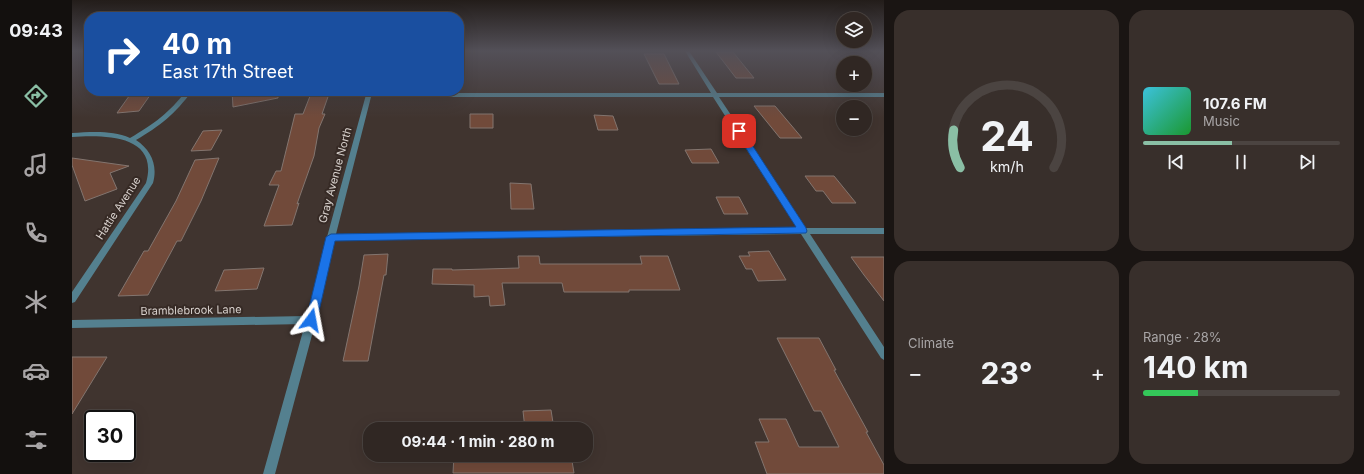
<!DOCTYPE html>
<html lang="en">
<head>
<meta charset="utf-8">
<style>
	body { margin:0; font-family:Inter,sans-serif; background:#382f2b; color:#f1f3f6; height:100vh; display:flex; flex-direction:column; font-size:15px; white-space:nowrap }
	* { box-sizing:border-box; margin:0 }
	p { font-size:13px; color:#a8a5a6 }
	.icon { flex:none; width:22px; height:22px; fill:none; stroke:currentColor; stroke-width:2; stroke-linecap:round; stroke-linejoin:round }
	.map { position:relative; flex:1; overflow:hidden }
	.panel { display:flex; flex-direction:column; gap:10px; padding:10px; background:#1a1513; width:480px }
	.panel>* { flex:none }
	.banner { position:absolute; left:12px; top:12px; width:380px; height:84px; border-radius:16px; box-shadow:0 4px 16px #0002,0 0 0 1px #4b4441; background:#1a4fa0; color:#fff; overflow:hidden }
	.buttons { position:absolute; left:764px; top:12px; display:grid; gap:8px }
	.buttons a { display:grid; place-items:center; width:36px; height:36px; border-radius:50%; background:#302723; box-shadow:0 4px 16px #0002,0 0 0 1px #4b4441; font-size:20px }
	.speed { position:absolute; left:12px; top:410px; display:flex; gap:8px; font-size:20px; font-weight:700; text-align:center }
	.speed>* { display:grid; place-content:center; width:52px; height:52px; border-radius:50%; background:#302723; box-shadow:0 4px 16px #0002,0 0 0 1px #4b4441; line-height:1 }
	.speed .limit { border:2px solid #111; border-radius:6px; background:#fff; color:#111 }
	.pin { position:absolute; display:grid; place-items:center; width:34px; height:34px; color:#fff; margin:-17px; border-radius:8px; box-shadow:0 2px 6px #0006 }
	.me { position:absolute; width:44px; margin:-22px; rotate:13deg; stroke-linejoin:round; filter:drop-shadow(0 0 3px #0008) }
	.turn { display:flex; align-items:center; gap:14px; height:84px; padding:0 12px; font-size:18px }
	.turn .icon { width:52px; height:52px; stroke-width:2.5 }
	.turn b { display:block; font-size:28px; line-height:34px }
	.big { font-size:30px; font-weight:700; line-height:1.1 }
	.panel .card { flex:1; display:flex; flex-direction:column; justify-content:center; gap:6px; min-width:0; padding:0 14px; border-radius:16px; background:#382f2b }
	.panel .dial { align-items:center; gap:0 }
	.dial svg { height:104px; overflow:visible; fill:none; stroke:#4b4441; stroke-width:7; stroke-linecap:round; text-anchor:middle }
	.dial text { fill:#f1f3f6; stroke:none }
	.song { display:flex; align-items:center; gap:12px }
	.cover { width:48px; height:48px; border-radius:6px; background:linear-gradient(135deg,hsl(190 70% 55%),hsl(130 70% 35%)) }
	.played { height:4px; border-radius:2px; background:linear-gradient(90deg,#8abfa5 45%,#4b4441 45%) }
	.keys { display:flex; justify-content:space-around; direction:ltr }
	.heat { display:flex; justify-content:space-between; align-items:center; font-size:22px; direction:ltr }
	.charge { height:6px; border-radius:3px; background:linear-gradient(90deg,#34c759 28%,#4b4441 0) }
	.panel .tiles { flex:1; display:grid; gap:10px; grid-template-columns:repeat(2,1fr) }
	.trip { position:absolute; left:291px; top:422px; width:230px; height:40px; border-radius:16px; background:#302723; box-shadow:0 4px 16px #0002,0 0 0 1px #4b4441; font-weight:700; line-height:40px; text-align:center }
	main { display:flex; flex:1; min-height:0 }
	.tabs { display:flex; flex-direction:column; width:72px; justify-content:space-around; align-items:center; background:#13100e; color:#a8a5a6 }
	.tabs .icon { width:28px; height:28px }
	.tabs .current { color:#8abfa5 }
	.tabs b { font-size:18px; color:#f1f3f6 }
	.map>svg:first-child { display:block }
</style>
</head>
<body>
<main>
<nav class="tabs">
<b>09:43</b>
<svg class="icon current" aria-label="directions" viewBox="0 0 24 24"><path d="M12 3l9 9-9 9-9-9zM9 14v-3h6M13 9l2 2-2 2"/></svg>
<svg class="icon" aria-label="music" viewBox="0 0 24 24"><path d="M9 18V5l10-2v13"/><circle cx="6" cy="18" r="3"/><circle cx="16" cy="16" r="3"/></svg>
<svg class="icon" aria-label="phone" viewBox="0 0 24 24"><path d="M5 4h4l2 5-3 2q2 4 5 5l2-3 5 2v4C11 20 4 13 5 4z"/></svg>
<svg class="icon" aria-label="climate" viewBox="0 0 24 24"><path d="M12 3v18M4 7l16 10M4 17L20 7"/></svg>
<svg class="icon" aria-label="car" viewBox="0 0 24 24"><path d="M5 17H2v-5l4-1 3-4h7l3 4 3 1v5h-3M9 17h6M6 11h13"/><circle cx="7" cy="17" r="2"/><circle cx="17" cy="17" r="2"/></svg>
<svg class="icon" aria-label="filters" viewBox="0 0 24 24"><path d="M4 7h16M4 17h16"/><circle cx="9" cy="7" r="2"/><circle cx="15" cy="17" r="2"/></svg>
</nav>
<div class="map">
<svg width="812" height="474" viewBox="0 0 812 474">
	<rect width="100%" height="100%" fill="#40342f"/>
	<path fill="#714a3a" stroke="#83756f" d="M 644,52 L 661,52 L 682,78 L 664,78 Z
		M 572,54 L 592,54 L 607,84 L 587,84 Z
		M 81,91 L 67,111 L 45,113 L 60,92 Z
		M 160,91 L 206,91 L 206,98 L 161,107 Z
		M 240,91 L 258,91 L 250,114 L 253,114 L 247,128 L 242,156 L 225,204 L 227,203 L 220,225 L 192,226 L 207,185 L 197,185 L 204,171 L 209,171 L 223,114 L 231,114 Z
		M 682,106 L 703,106 L 730,138 L 708,138 Z
		M 398,114 L 421,114 L 421,128 L 398,128 Z
		M 522,115 L 541,116 L 546,130 L 526,130 Z
		M 150,130 L 139,150 L 119,151 L 131,131 Z
		M 639,149 L 647,163 L 620,163 L 613,150 Z
		M 0,158 L 57,166 L 38,173 L 45,189 L 13,201 L 0,165 Z
		M 147,158 L 129,201 L 109,241 L 105,241 L 76,295 L 46,296 L 72,251 L 76,251 L 104,201 L 123,160 Z
		M 733,176 L 762,176 L 784,203 L 760,203 L 751,191 L 744,191 Z
		M 438,183 L 459,184 L 462,209 L 439,209 Z
		M 644,197 L 667,197 L 676,214 L 652,214 Z
		M 697,251 L 714,280 L 686,281 L 680,269 L 674,269 L 667,256 L 678,256 L 676,252 Z
		M 316,254 L 314,275 L 312,275 L 296,361 L 271,361 L 287,286 L 292,255 Z
		M 446,256 L 467,256 L 468,264 L 570,264 L 568,256 L 596,256 L 608,290 L 557,290 L 557,292 L 492,292 L 490,283 L 430,283 L 433,305 L 418,306 L 417,296 L 402,297 L 402,285 L 360,284 L 361,269 L 380,269 L 380,270 L 447,268 Z
		M 779,257 L 812,257 L 812,301 L 792,275 Z
		M 192,268 L 185,289 L 143,291 L 152,270 Z
		M 705,338 L 747,338 L 764,370 L 762,370 L 796,432 L 794,432 L 812,465 L 812,474 L 695,474 L 683,442 L 697,442 L 687,419 L 714,419 L 727,447 L 767,447 L 749,411 L 742,411 Z
		M 0,357 L 35,357 L 0,414 Z
		M 479,410 L 482,429 L 453,429 L 451,411 Z
		M 382,455 L 499,455 L 502,473 L 381,473 Z"/>
	<g fill="none" stroke-linecap="round" stroke-linejoin="round">
		<path fill="#54808f" fill-rule="evenodd" d="M 613,51 L 617,51 L 645,93 L 812,93 L 812,97 L 647,97 L 734,228 L 812,228 L 812,234 L 738,234 L 812,347 L 812,360 L 809,358 L 729,234 L 262,240 L 244,320 L 203,474 L 191,474 L 233,324 L 0,328 L 0,320 L 235,316 L 255,237 L 295,91 L 301,91 L 300,93 L 639,93 ZM 299,97 L 641,97 L 725,228 L 264,234 Z
			M 114,91 L 120,91 C 103,114 88,126 64,140 C 79,150 86,165 81,183 L 3,302 L 0,303 L 0,292 L 74,183 C 88,134 31,135 0,137 L 0,133 C 19,132 40,130 58,138 C 82,124 97,113 114,91 Z"/>
	</g>
	<linearGradient id="sky" x2="0" y2="1"><stop stop-color="#231d1a"/><stop offset="0.43" stop-color="#535058"/><stop offset="1" stop-color="#535058" stop-opacity="0"/></linearGradient>
	<rect width="812" height="118" fill="url(#sky)"/>
	<path fill="#1a73e8" stroke="#114b97" d="M 667,129 L 671,131 L 734,228 L 735,231 L 734,233 L 263,241 L 245,320 L 243,323 L 239,325 L 236,323 L 234,320 L 254,237 L 259,234 L 724,227 L 663,131 Z"/>
	<g text-anchor="middle" stroke-width="4" stroke-linejoin="round" paint-order="stroke">
		<g font-size="11" fill="#d8d1cd" stroke="#362a25">
			<text transform="translate(263 175) rotate(-75)" y="4">Gray Avenue North</text>
			<text transform="translate(46 208) rotate(-57)" y="4">Hattie Avenue</text>
			<text transform="translate(119 310) rotate(-1)" y="4">Bramblebrook Lane</text>
		</g>
	</g>
</svg>
<div class="buttons">
<a><svg class="icon" aria-label="layers" viewBox="0 0 24 24"><path d="M12 4l9 5-9 5-9-5zM3 14l9 5 9-5"/></svg></a>
<a>+</a>
<a>−</a>
</div>
<div class="speed"><div class="limit">30</div></div>
<div class="pin" style="left:667px;top:131px;background:#d93025"><svg class="icon" aria-label="arrive" viewBox="0 0 24 24"><path d="M6 21V4h12l-3 4 3 4H6"/></svg></div>
<svg class="me" style="left:239px;top:320px" viewBox="-20 -20 40 40"><path d="M0-17L14 15 0 8-14 15z" fill="#1a73e8" stroke="#fff" stroke-width="4"/></svg>
<div class="trip">09:44 · 1 min · 280 m</div>
<div class="banner">
<div class="turn"><svg class="icon" aria-label="right" viewBox="0 0 24 24"><path d="M7 20v-9h11M14 6l5 5-5 5"/></svg><div><b>40 m</b>East 17th Street</div></div>
</div>
</div>
<section class="panel">
<div class="tiles">
<div class="card dial"><svg viewBox="0 0 100 80">
<path d="M14 69A42 42 0 1 1 86 69"/>
<path d="M14 69A42 42 0 0 1 9 40" stroke="#8abfa5"/>
<text x="50" y="56" font-size="32" font-weight="700">24</text>
<text x="50" y="72" font-size="11">km/h</text>
</svg></div>
<div class="card">
<div class="song"><i class="cover"></i><div><b>107.6 FM</b><p>Music</p></div></div>
<div class="played"></div>
<div class="keys"><svg class="icon" aria-label="previous" viewBox="0 0 24 24"><path d="M18 5L8 12l10 7zM5 5v14"/></svg><svg class="icon" aria-label="pause" viewBox="0 0 24 24"><path d="M8 5v14M16 5v14"/></svg><svg class="icon" aria-label="next" viewBox="0 0 24 24"><path d="M6 5l10 7-10 7zM19 5v14"/></svg></div>
</div>
<div class="card"><p>Climate</p>
<div class="heat"><a>−</a><b class="big">23°</b><a>+</a></div>
</div>
<div class="card"><p>Range · 28%</p><b class="big">140 km</b><div class="charge"></div></div>
</div>
</section>
</main>
</body>
</html>
